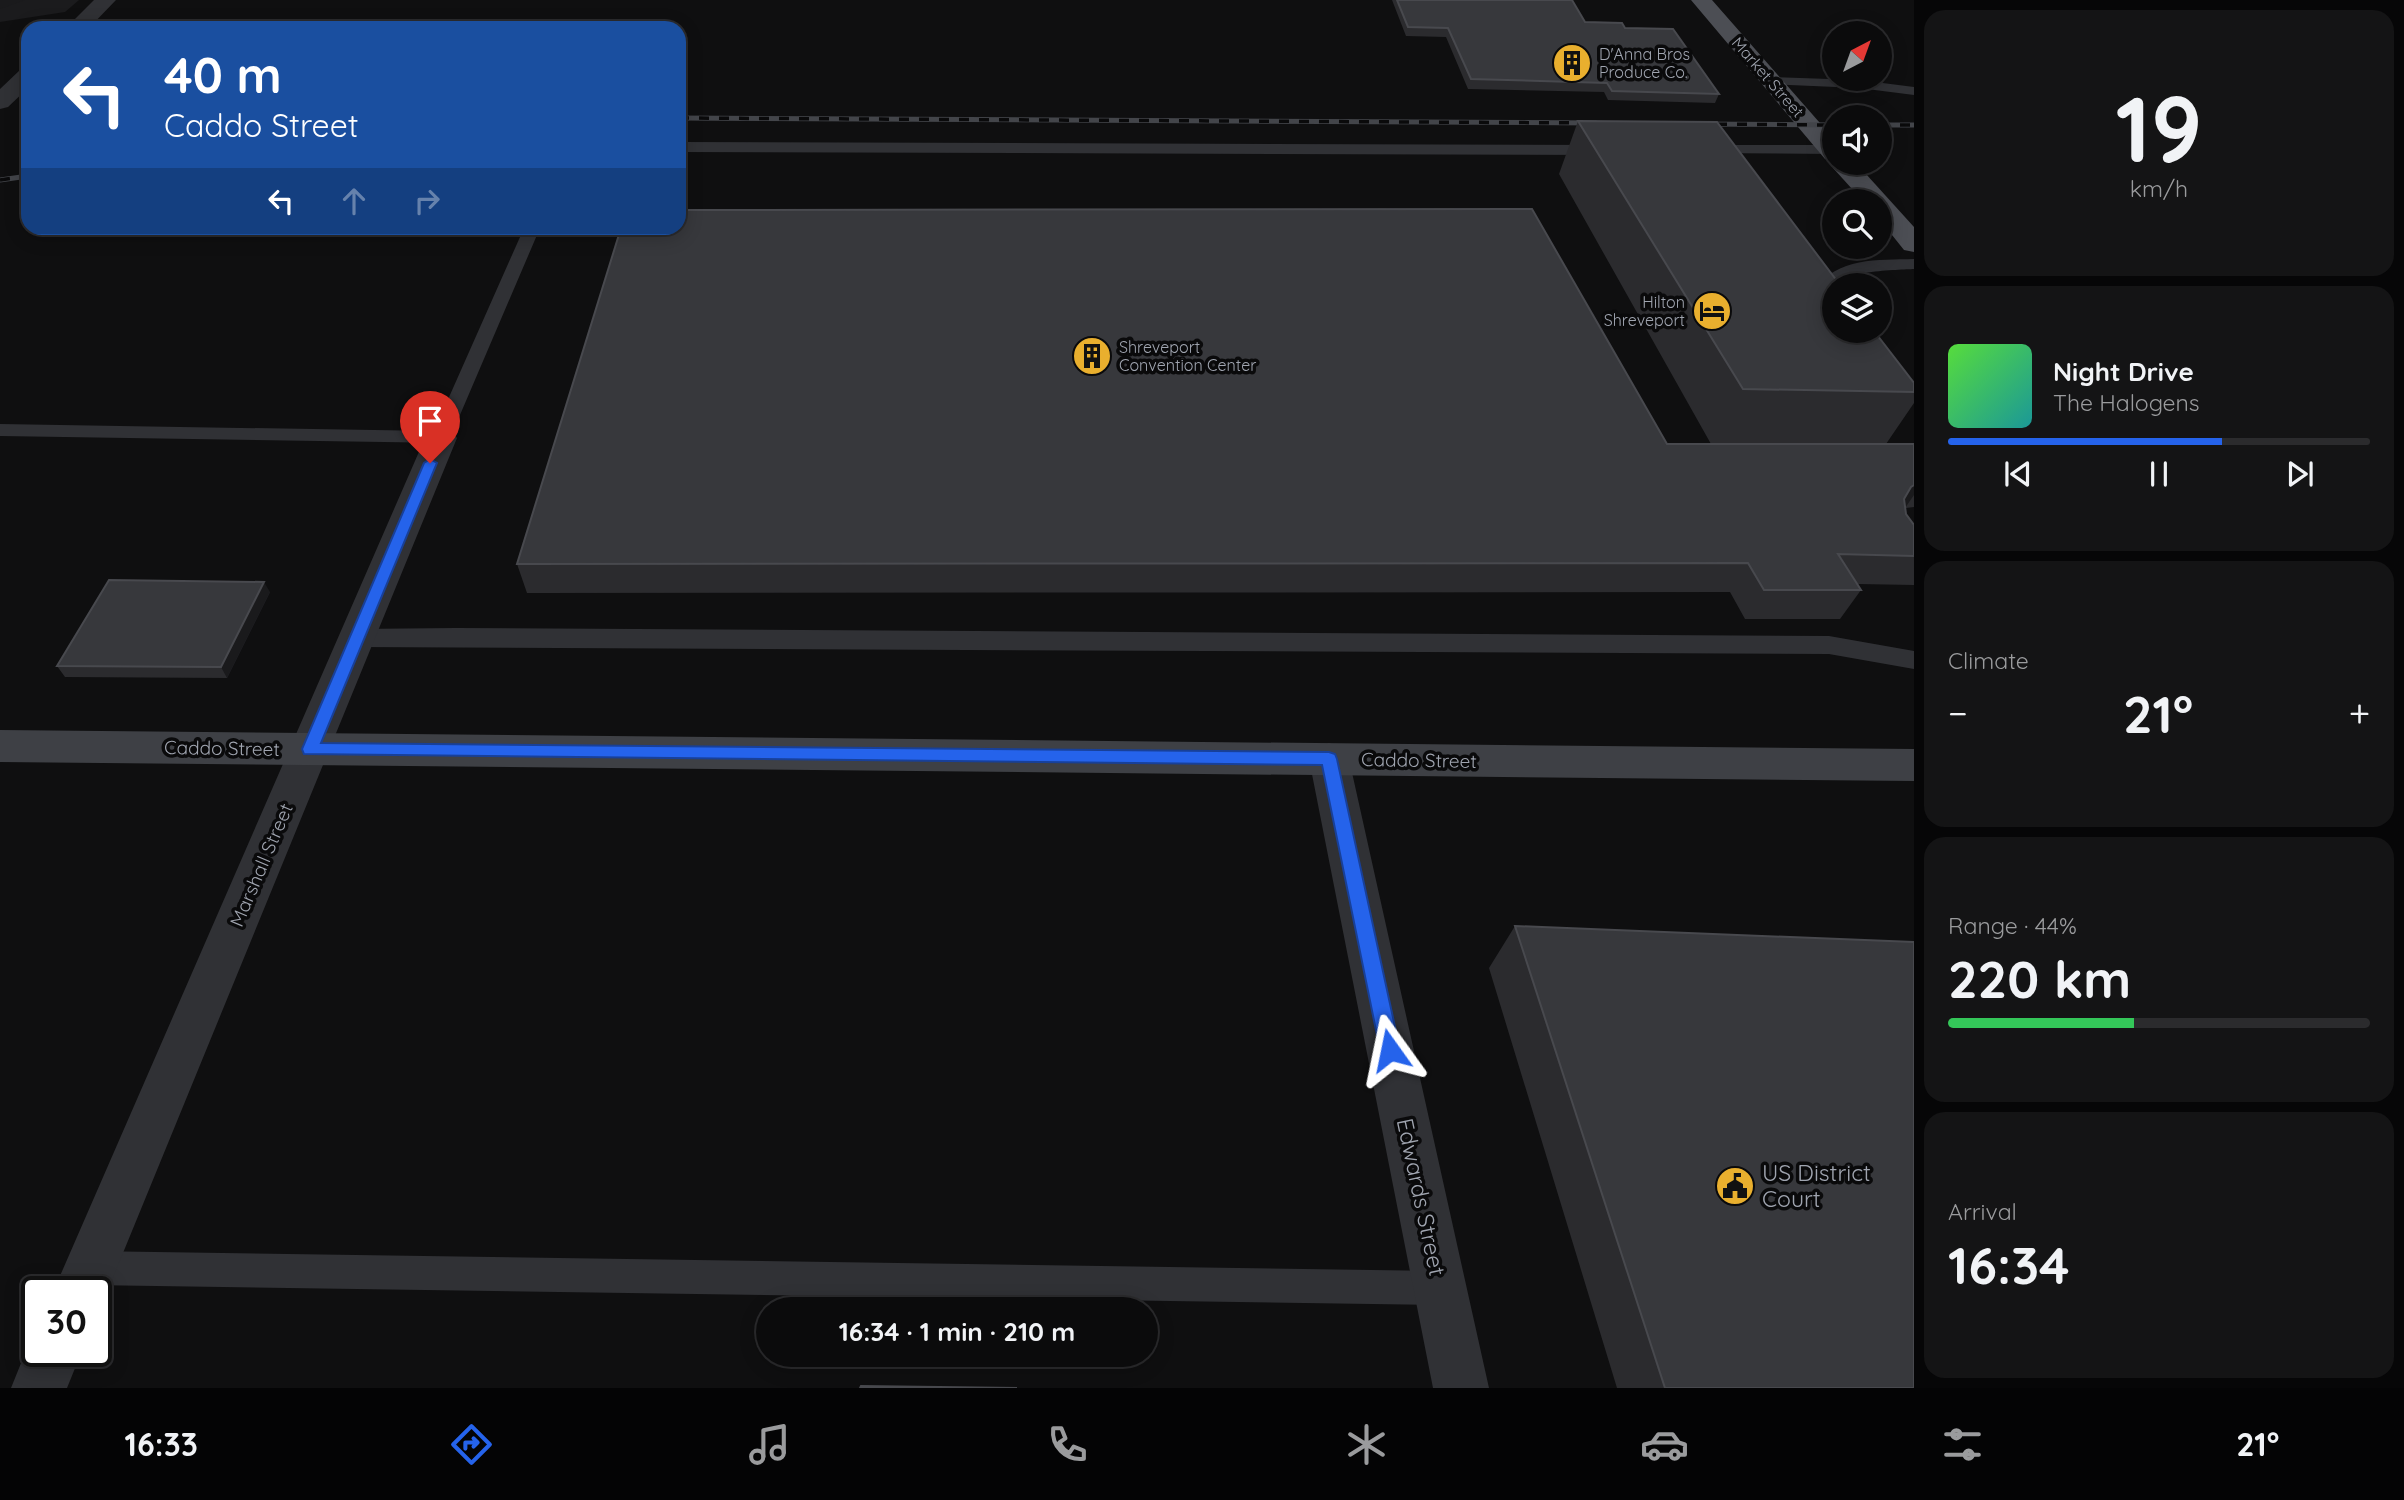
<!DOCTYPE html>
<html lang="en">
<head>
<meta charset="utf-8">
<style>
	body { margin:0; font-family:Quicksand,sans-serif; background:#141415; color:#f1f3f6; height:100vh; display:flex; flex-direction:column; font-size:26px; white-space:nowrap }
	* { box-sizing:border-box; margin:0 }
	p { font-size:23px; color:#9a9b9d }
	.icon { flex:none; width:38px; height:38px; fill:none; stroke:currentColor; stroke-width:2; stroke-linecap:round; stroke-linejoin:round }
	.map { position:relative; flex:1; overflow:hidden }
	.sheet { display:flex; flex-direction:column; gap:10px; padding:10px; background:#060607; width:490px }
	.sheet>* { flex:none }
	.guide { position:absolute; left:21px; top:21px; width:665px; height:214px; border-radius:21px; box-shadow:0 4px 18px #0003,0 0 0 2px #2b2b2d; background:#1a4fa0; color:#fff; overflow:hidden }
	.needle { width:46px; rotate:41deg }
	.controls { position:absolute; left:1822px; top:21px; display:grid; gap:14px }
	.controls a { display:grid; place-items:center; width:70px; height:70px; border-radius:50%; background:#0b0b0c; box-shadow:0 4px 18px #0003,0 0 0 2px #2b2b2d; font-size:35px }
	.speed { position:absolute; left:21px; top:1276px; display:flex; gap:14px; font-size:35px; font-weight:700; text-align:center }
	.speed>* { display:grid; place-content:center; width:91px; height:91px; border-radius:50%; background:#0b0b0c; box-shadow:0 4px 18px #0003,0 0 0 2px #2b2b2d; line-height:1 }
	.speed .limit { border:4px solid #111; border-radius:10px; background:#fff; color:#111 }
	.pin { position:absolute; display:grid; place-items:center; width:60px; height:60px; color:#fff; margin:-72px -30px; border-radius:50% 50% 50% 0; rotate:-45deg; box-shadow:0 0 7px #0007 }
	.pin .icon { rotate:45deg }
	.me { position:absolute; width:77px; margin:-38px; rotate:348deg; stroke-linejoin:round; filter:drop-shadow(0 0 5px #0008) }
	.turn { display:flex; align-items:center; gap:24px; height:147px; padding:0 28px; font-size:32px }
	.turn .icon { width:91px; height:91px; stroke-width:2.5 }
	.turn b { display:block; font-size:49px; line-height:60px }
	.lanes { display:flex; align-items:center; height:66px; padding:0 28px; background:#0003; justify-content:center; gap:35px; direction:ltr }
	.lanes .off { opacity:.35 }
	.big { font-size:52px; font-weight:700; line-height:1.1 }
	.sheet .tile { flex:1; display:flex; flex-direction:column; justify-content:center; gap:10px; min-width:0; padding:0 24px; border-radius:21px; background:#141415 }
	.sheet .dial { align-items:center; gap:0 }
	.dial b { font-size:91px; line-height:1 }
	.song { display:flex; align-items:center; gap:21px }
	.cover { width:84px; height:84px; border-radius:10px; background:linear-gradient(135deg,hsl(110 70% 55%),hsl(180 70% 35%)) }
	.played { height:7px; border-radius:4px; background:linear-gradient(90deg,#2563eb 65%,#2b2b2d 65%) }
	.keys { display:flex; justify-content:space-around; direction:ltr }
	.heat { display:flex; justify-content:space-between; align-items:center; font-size:38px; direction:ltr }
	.charge { height:10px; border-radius:5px; background:linear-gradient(90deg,#34c759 44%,#2b2b2d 0) }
	.trip { position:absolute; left:756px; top:1297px; width:402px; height:70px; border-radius:35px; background:#0b0b0c; box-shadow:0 4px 18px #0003,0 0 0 2px #2b2b2d; font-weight:700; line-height:70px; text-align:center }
	.menu { display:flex; height:112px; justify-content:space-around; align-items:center; background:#040405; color:#9a9b9d }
	.menu .icon { width:49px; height:49px }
	.menu .selected { color:#2563eb }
	.menu b { font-size:32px; color:#f1f3f6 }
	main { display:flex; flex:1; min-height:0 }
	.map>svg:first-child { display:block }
</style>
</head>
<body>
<main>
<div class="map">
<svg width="1914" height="1388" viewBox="0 0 1914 1388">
	<rect width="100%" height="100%" fill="#0f0f10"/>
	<path fill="#1b1b1d" d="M 0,0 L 79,0 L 65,12 L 0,22 Z"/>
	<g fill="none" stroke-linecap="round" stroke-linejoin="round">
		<path fill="#303135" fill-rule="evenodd" d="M 1773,77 L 1859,80 L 1914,87 L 1914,95 L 1859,88 L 1768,84 L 1766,81 L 1768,78 Z
			M 679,142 L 1599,145 L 1607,150 L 1599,155 L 679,152 Z
			M 1706,145 L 1831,145 L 1834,146 L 1834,154 L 1700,153 L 1698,150 L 1700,147 Z
			M 524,228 L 540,228 L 448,443 L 0,436 L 0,424 L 434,431 Z
			M 1914,259 L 1914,269 C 1900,270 1833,270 1832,290 C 1832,294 1834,301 1834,306 L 1822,306 L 1814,290 C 1837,257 1878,260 1914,259 Z
			M 456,628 L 1829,636 L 1914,651 L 1914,669 L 1829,654 L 356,647 L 348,644 L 344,638 L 348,632 L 356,629 Z
			M 89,1251 L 1440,1271 L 1452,1276 L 1457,1288 L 1452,1300 L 1440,1305 L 89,1285 L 77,1280 L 72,1268 L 77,1256 Z"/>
		<path fill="#303135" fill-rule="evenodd" d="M 94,0 L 116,0 L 89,28 L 66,28 Z
			M 28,68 L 28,88 L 8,107 L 0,109 L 0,89 L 20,70 Z
			M 1329,743 L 1343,748 L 1349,759 L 1489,1388 L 1433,1388 L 1309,759 L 1315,748 Z"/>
		<path fill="#303135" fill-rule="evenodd" d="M 441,428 L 452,431 L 457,438 L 107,1292 L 96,1312 L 96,1292 L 53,1292 L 425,438 L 430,431 Z
			M 34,1331 L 37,1331 L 37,1351 L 82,1351 L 67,1388 L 11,1388 Z"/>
		<path fill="#3e4045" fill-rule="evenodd" d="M 0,730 L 1914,749 L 1914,781 L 0,762 Z"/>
		<path fill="#4c4e54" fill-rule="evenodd" d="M 1691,0 L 1712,0 L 1834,139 L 1834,163 L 1856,163 L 1914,227 L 1914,252 L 1904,250 L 1880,220 L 1880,201 L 1863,201 L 1833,168 L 1830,163 L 1831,161 L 1825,159 Z"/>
		<defs>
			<path id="rail" d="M 679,118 L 1596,123
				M 1697,124 L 1834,125
				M 1880,125 L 1914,125
				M 0,180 L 28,176"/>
		</defs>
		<use href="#rail" stroke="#43454a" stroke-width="5"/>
		<use href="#rail" stroke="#0a0a0b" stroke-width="3.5" stroke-dasharray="10" stroke-linecap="butt"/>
	</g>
	<path fill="#2b2b2e" d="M 1392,0 L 1572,0 L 1585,22 L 1625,28 L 1719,94 L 1715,103 L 1608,100 L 1604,92 L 1468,89 L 1446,37 L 1406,36 Z
		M 1578,121 L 1914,383 L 1914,403 L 1886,444 L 1914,444 L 1914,507 L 1906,508 L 1906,514 L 1914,525 L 1914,585 L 1858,584 L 1861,590 L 1840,619 L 1745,619 L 1730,592 L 527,593 L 517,564 L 1667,444 L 1711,444 L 1559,174 Z
		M 270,592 L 227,678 L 65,677 L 57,666 Z
		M 1515,926 L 1914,1388 L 1617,1388 L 1489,968 Z"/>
	<path fill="#1a1a1c" d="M 0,0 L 25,0 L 0,9 Z
		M 1914,485 L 1914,495 L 1905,508 L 1890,516 L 1911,487 Z
		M 264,582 L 270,592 L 227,678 L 221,667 Z"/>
	<path fill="#37383c" stroke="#48494e" stroke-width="2" d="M 1397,0 L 1572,0 L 1585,22 L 1622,23 L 1625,28 L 1673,29 L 1719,94 L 1612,91 L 1607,83 L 1471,79 L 1448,28 L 1408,27 Z
		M 1578,121 L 1717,122 L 1840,285 L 1834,285 L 1834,331 L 1874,331 L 1914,383 L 1914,392 L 1743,389 Z
		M 1532,209 L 1667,444 L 1914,444 L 1914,485 L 1911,487 L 1904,499 L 1906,514 L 1914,525 L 1914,556 L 1838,554 L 1861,590 L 1764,590 L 1748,563 L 517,564 L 621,228 L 679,228 L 679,210 Z
		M 109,580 L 264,582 L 221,667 L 57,666 Z
		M 1515,926 L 1914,942 L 1914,1388 L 1665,1388 Z
		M 861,1386 L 1017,1388 L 860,1388 Z"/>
	<path fill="#2563eb" stroke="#184099" stroke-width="2" d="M 430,459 L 437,463 L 321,743 L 1329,752 L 1335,754 L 1337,759 L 1400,1050 L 1397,1056 L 1390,1059 L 1383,1056 L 1380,1050 L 1322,765 L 304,754 L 302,749 L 424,463 Z"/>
	<defs>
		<symbol id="building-disc" viewBox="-11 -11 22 22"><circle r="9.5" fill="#e9af2e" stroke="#0a0a0b"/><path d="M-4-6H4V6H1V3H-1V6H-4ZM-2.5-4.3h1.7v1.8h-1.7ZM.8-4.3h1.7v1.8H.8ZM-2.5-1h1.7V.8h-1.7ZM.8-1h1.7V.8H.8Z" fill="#111"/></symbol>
		<symbol id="hotel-disc" viewBox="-11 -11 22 22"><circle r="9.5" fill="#e9af2e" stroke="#0a0a0b"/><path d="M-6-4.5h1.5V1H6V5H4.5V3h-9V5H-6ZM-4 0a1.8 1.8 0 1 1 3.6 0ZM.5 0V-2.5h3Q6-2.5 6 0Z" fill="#111"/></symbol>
		<symbol id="civic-disc" viewBox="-11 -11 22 22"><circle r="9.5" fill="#e9af2e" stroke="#0a0a0b"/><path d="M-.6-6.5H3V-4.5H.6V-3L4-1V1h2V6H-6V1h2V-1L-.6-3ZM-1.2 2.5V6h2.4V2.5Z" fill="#111"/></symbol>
	</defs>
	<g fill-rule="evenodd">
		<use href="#building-disc" x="1550" y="41" width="44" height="44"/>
		<use href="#hotel-disc" x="1690" y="289" width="44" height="44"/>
		<use href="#building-disc" x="1070" y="334" width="44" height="44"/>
		<use href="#civic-disc" x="1713" y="1164" width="44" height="44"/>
	</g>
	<g text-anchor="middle" stroke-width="7" stroke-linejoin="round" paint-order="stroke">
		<g font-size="16" fill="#a0a5b0" stroke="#0a0a0b" text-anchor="start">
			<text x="1599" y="60">D'Anna Bros<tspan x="1599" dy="18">Produce Co.</tspan></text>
			<text x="1685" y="308" text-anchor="end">Hilton<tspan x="1685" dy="18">Shreveport</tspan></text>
			<text x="1119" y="353">Shreveport<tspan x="1119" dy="18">Convention Center</tspan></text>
		</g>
		<g font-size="16" fill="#a0a5b0" stroke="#0a0a0b">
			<text transform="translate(1768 77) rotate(49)" y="6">Market Street</text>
		</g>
		<g font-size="19" fill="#a0a5b0" stroke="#0a0a0b">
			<text transform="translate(222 748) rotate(1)" y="7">Caddo Street</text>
			<text transform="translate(1419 760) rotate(1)" y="7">Caddo Street</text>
			<text transform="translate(261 865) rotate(-67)" y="7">Marshall Street</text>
		</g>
		<g font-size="23" fill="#a0a5b0" stroke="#0a0a0b" text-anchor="start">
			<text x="1762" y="1181">US District<tspan x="1762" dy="26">Court</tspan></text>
		</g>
		<g font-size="23" fill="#a0a5b0" stroke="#0a0a0b">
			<text transform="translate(1421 1197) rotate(78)" y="8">Edwards Street</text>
		</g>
	</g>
</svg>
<div class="controls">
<a><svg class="needle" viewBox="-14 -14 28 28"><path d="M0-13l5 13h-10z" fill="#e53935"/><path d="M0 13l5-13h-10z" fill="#9a9b9d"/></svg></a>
<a><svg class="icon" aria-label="sound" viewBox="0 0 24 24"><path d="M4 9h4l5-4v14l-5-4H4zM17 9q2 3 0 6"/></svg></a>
<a><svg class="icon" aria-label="search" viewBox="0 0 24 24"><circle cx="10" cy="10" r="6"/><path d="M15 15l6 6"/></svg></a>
<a><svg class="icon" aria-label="layers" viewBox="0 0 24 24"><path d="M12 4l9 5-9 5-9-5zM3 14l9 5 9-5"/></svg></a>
</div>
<div class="speed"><div class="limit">30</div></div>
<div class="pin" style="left:430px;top:463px;background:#d93025"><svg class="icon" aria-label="arrive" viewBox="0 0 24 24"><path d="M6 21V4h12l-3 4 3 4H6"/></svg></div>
<svg class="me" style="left:1390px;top:1050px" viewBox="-20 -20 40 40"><path d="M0-17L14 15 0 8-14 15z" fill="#2563eb" stroke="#fff" stroke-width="4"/></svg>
<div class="trip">16:34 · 1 min · 210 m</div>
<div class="guide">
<div class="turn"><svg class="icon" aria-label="left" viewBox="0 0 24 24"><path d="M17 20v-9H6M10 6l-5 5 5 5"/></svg><div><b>40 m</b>Caddo Street</div></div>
<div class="lanes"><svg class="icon" aria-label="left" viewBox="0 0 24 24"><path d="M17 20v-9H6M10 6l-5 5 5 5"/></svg><svg class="icon off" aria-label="ahead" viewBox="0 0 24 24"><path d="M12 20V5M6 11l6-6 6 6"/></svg><svg class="icon off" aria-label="right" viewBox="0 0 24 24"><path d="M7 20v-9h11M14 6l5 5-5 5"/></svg></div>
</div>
</div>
<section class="sheet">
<div class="tile dial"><b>19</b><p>km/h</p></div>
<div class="tile">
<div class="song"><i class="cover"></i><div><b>Night Drive</b><p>The Halogens</p></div></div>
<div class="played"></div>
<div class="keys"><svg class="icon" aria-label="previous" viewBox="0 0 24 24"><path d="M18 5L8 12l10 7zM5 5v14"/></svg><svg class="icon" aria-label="pause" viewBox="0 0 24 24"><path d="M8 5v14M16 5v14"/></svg><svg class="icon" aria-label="next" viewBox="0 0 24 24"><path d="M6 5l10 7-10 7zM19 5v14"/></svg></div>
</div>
<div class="tile"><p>Climate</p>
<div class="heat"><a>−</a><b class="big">21°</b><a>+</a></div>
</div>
<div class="tile"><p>Range · 44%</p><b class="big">220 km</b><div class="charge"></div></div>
<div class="tile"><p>Arrival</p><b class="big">16:34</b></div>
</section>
</main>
<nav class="menu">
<b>16:33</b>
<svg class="icon selected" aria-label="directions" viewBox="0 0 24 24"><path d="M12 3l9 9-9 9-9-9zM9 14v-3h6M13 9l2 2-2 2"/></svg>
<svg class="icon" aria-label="music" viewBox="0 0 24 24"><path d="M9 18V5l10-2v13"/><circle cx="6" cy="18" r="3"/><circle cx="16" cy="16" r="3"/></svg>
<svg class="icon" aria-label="phone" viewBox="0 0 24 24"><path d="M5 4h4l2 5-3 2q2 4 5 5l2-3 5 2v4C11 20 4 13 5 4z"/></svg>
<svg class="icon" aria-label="climate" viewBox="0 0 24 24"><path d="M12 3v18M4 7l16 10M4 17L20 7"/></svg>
<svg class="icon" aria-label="car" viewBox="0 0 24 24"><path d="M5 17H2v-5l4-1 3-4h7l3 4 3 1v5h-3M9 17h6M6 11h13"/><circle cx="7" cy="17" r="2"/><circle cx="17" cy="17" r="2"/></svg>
<svg class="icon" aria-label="filters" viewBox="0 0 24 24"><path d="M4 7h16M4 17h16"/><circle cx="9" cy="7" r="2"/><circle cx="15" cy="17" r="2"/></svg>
<b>21°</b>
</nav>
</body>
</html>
